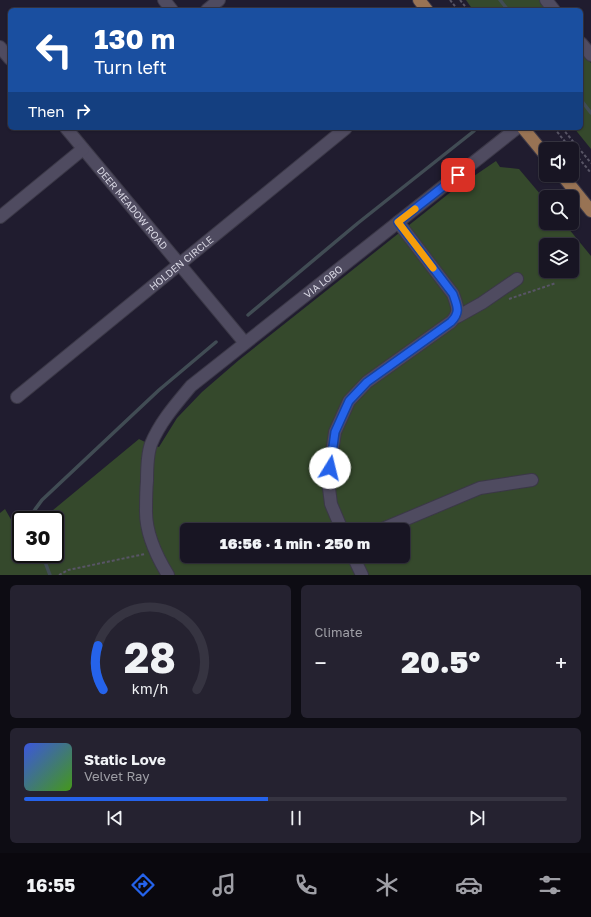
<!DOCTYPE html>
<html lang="en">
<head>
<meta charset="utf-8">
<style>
	body { margin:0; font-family:"Golos Text",sans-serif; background:#252230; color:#f1f3f6; height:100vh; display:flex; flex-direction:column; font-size:15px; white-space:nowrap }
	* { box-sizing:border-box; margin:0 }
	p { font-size:13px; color:#9f9fa6 }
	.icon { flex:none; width:22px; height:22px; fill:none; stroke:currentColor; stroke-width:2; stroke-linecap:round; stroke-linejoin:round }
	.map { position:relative; height:575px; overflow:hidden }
	.drawer { display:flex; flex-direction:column; gap:10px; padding:10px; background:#0d0c13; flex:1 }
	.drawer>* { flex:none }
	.banner { position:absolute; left:8px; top:8px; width:575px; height:122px; border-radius:6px; box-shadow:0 1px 3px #0004,0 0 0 1px #363441; background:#1a4fa0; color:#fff; overflow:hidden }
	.controls { position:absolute; left:539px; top:142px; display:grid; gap:8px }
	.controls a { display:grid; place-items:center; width:40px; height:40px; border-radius:6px; background:#181523; box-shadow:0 1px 3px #0004,0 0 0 1px #363441; font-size:20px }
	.speed { position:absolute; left:12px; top:511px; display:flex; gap:8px; font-size:20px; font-weight:700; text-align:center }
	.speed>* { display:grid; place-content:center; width:52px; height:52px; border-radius:50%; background:#181523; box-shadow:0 1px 3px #0004,0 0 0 1px #363441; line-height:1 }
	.speed .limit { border:2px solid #111; border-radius:6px; background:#fff; color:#111 }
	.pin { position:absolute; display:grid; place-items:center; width:34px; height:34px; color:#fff; margin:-17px; border-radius:8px; box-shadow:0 2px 6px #0006 }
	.me { position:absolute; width:44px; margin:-22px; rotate:9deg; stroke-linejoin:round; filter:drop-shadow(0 0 3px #0008) }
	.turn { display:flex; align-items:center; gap:14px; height:84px; padding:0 20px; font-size:18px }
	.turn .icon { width:52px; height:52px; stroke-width:2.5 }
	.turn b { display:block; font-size:28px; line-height:34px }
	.then { display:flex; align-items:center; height:38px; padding:0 20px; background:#0003; gap:8px; font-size:15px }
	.big { font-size:30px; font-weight:800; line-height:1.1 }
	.drawer .card { flex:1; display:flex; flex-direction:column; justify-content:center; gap:6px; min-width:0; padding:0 14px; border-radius:6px; background:#252230 }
	.drawer .dial { align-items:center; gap:0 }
	.dial svg { height:104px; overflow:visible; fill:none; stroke:#363441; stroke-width:7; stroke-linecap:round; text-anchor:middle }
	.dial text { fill:#f1f3f6; stroke:none }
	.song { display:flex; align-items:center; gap:12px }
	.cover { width:48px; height:48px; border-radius:6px; background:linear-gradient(135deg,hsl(230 70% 55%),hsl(100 70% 35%)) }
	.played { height:4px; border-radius:2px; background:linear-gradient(90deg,#2563eb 45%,#363441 45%) }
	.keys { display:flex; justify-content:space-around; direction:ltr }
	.heat { display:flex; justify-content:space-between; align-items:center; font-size:22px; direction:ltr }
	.drawer .tiles { flex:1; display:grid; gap:10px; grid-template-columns:1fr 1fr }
	.card:last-child { grid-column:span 2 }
	.trip { position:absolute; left:180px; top:523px; width:230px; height:40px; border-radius:6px; background:#181523; box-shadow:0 1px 3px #0004,0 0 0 1px #363441; font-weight:800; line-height:40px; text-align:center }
	.menu { display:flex; height:64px; justify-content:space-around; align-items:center; background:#0a080e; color:#9f9fa6 }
	.menu .icon { width:28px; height:28px }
	.menu .on { color:#2563eb }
	.menu b { font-size:18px; color:#f1f3f6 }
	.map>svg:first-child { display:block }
</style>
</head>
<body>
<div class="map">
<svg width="591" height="575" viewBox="0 0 591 575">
	<rect width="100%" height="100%" fill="#201c2f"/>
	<path fill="#35492c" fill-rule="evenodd" d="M 466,0 L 540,0 L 549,10 L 473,10 Z
		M 581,50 L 591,63 L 591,149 L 574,128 L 581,128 Z
		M 496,161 L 500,167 L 519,169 L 546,201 L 546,223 L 564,223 L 591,256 L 591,575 L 0,575 L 0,513 L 5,509 L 21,537 L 21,554 L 55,554 L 55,520 L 41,520 L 139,439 L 151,445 L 159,447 L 177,418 L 202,392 L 239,360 L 452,191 ZM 546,245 L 572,245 L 572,271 L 546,271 ZM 187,530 L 403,530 L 403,556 L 187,556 Z"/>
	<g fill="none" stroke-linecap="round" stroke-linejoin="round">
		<path stroke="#414c54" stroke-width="3.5" d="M 500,0 L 508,10
			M 581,100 L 591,113
			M 248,315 L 358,223 L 474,131
			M 32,520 C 31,512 38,506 42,500 L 159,390 L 216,342
			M 42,554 L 50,575"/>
		<defs>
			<g id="minor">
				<path d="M 164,0 L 172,10"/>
				<path d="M 546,0 L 554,10"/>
				<path d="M 207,10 L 219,0"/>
				<path d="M 581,43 L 591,55"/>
				<path d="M 0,47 L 10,59"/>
				<path id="s1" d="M 66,128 L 245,343"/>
				<path d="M 0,217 L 83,149"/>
				<path d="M 457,317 L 482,303 L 517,279"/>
				<path id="s2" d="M 17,397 L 346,128"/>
				<path d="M 342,530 L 331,504 L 328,480 L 335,432 L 349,401 L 367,382 L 451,322 C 461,312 457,306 453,294 L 398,222"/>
				<path d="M 380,530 L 480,488 L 532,480"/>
				<path d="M 353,556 L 362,575"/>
				<path id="s3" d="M 168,575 C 157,557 146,533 146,512 C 146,502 146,491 147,481 C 147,469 147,455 151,444 C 160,422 176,404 191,386 L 517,128"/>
			</g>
			<path id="major" d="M 419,0 L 427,10
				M 523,128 L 546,156
				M 562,175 L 591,211"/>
		</defs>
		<use href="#minor" stroke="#3b3847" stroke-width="14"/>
		<use href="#major" stroke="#3b3847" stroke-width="14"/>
		<path stroke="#585566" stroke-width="2" stroke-dasharray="3 2" stroke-linecap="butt" d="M 450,0 L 458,10
			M 460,0 L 468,10
			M 554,128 L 571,149
			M 562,128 L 591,163
			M 572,150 L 591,173
			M 509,299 L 556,283
			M 59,575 L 68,570 L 145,554"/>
		<use href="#minor" stroke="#4f4b60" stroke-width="12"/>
		<use href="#major" stroke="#987354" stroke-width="12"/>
	</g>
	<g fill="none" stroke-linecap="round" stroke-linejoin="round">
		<defs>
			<path id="route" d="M 330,468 L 335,432 L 349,401 L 367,382 L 451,322 C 461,312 457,306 453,294 L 398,222 L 458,175"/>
		</defs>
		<use href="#route" stroke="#184099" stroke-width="10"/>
		<use href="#route" stroke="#2563eb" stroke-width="7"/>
		<path stroke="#f59e0b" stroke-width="7" d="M 415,209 L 398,222 L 433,268"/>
	</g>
	<g text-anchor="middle" stroke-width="4" stroke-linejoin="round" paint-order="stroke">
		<g font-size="10" fill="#d8d7e3" stroke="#171325">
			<text dy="4" stroke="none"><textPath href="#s1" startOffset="104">DEER MEADOW ROAD</textPath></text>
			<text dy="4" stroke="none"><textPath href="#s2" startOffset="212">HOLDEN CIRCLE</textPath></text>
			<text dy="4" stroke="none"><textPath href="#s3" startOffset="375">VIA LOBO</textPath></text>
		</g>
	</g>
</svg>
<div class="controls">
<a><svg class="icon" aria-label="sound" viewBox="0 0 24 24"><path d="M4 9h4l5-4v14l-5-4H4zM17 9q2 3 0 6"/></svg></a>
<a><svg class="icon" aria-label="search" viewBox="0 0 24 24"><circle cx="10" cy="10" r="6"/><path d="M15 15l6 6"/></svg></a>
<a><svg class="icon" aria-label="layers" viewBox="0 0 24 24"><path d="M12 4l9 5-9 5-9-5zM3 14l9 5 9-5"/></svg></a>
</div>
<div class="speed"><div class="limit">30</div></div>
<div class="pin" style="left:458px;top:175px;background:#d93025"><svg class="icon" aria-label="arrive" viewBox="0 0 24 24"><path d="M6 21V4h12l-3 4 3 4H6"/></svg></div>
<svg class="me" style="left:330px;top:468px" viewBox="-20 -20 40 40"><circle r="19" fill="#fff"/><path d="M0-13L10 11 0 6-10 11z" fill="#2563eb"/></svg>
<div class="trip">16:56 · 1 min · 250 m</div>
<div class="banner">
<div class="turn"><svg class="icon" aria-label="left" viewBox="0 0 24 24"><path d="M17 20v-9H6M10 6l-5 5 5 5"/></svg><div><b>130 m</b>Turn left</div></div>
<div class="then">Then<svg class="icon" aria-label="right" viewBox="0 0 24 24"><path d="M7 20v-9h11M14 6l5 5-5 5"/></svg></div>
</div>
</div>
<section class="drawer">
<div class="tiles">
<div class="card dial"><svg viewBox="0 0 100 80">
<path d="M14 69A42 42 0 1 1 86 69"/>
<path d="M14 69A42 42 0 0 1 10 35" stroke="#2563eb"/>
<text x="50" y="56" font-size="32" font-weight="700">28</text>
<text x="50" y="72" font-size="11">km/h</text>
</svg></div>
<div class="card"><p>Climate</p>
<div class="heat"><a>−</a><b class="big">20.5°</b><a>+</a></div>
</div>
<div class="card">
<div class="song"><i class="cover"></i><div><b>Static Love</b><p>Velvet Ray</p></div></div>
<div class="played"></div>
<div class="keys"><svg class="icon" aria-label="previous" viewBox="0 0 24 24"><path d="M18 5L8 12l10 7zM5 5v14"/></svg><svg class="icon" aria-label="pause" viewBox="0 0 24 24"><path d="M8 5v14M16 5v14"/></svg><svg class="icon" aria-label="next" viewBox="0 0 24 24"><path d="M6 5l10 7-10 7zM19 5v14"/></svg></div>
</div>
</div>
</section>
<nav class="menu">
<b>16:55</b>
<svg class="icon on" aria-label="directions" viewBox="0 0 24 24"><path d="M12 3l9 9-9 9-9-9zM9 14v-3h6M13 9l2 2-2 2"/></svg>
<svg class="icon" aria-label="music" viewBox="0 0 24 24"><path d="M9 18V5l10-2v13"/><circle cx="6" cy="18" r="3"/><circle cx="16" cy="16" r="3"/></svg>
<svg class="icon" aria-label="phone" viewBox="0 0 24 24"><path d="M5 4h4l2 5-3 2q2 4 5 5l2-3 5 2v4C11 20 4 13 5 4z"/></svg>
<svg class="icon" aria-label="climate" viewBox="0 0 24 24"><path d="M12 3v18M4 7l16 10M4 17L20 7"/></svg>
<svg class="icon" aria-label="car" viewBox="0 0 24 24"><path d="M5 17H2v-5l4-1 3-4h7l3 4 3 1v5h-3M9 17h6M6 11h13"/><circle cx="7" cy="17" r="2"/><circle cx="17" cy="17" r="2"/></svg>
<svg class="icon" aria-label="filters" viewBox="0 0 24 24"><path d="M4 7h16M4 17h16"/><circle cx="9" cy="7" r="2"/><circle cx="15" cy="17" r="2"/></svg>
</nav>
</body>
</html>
